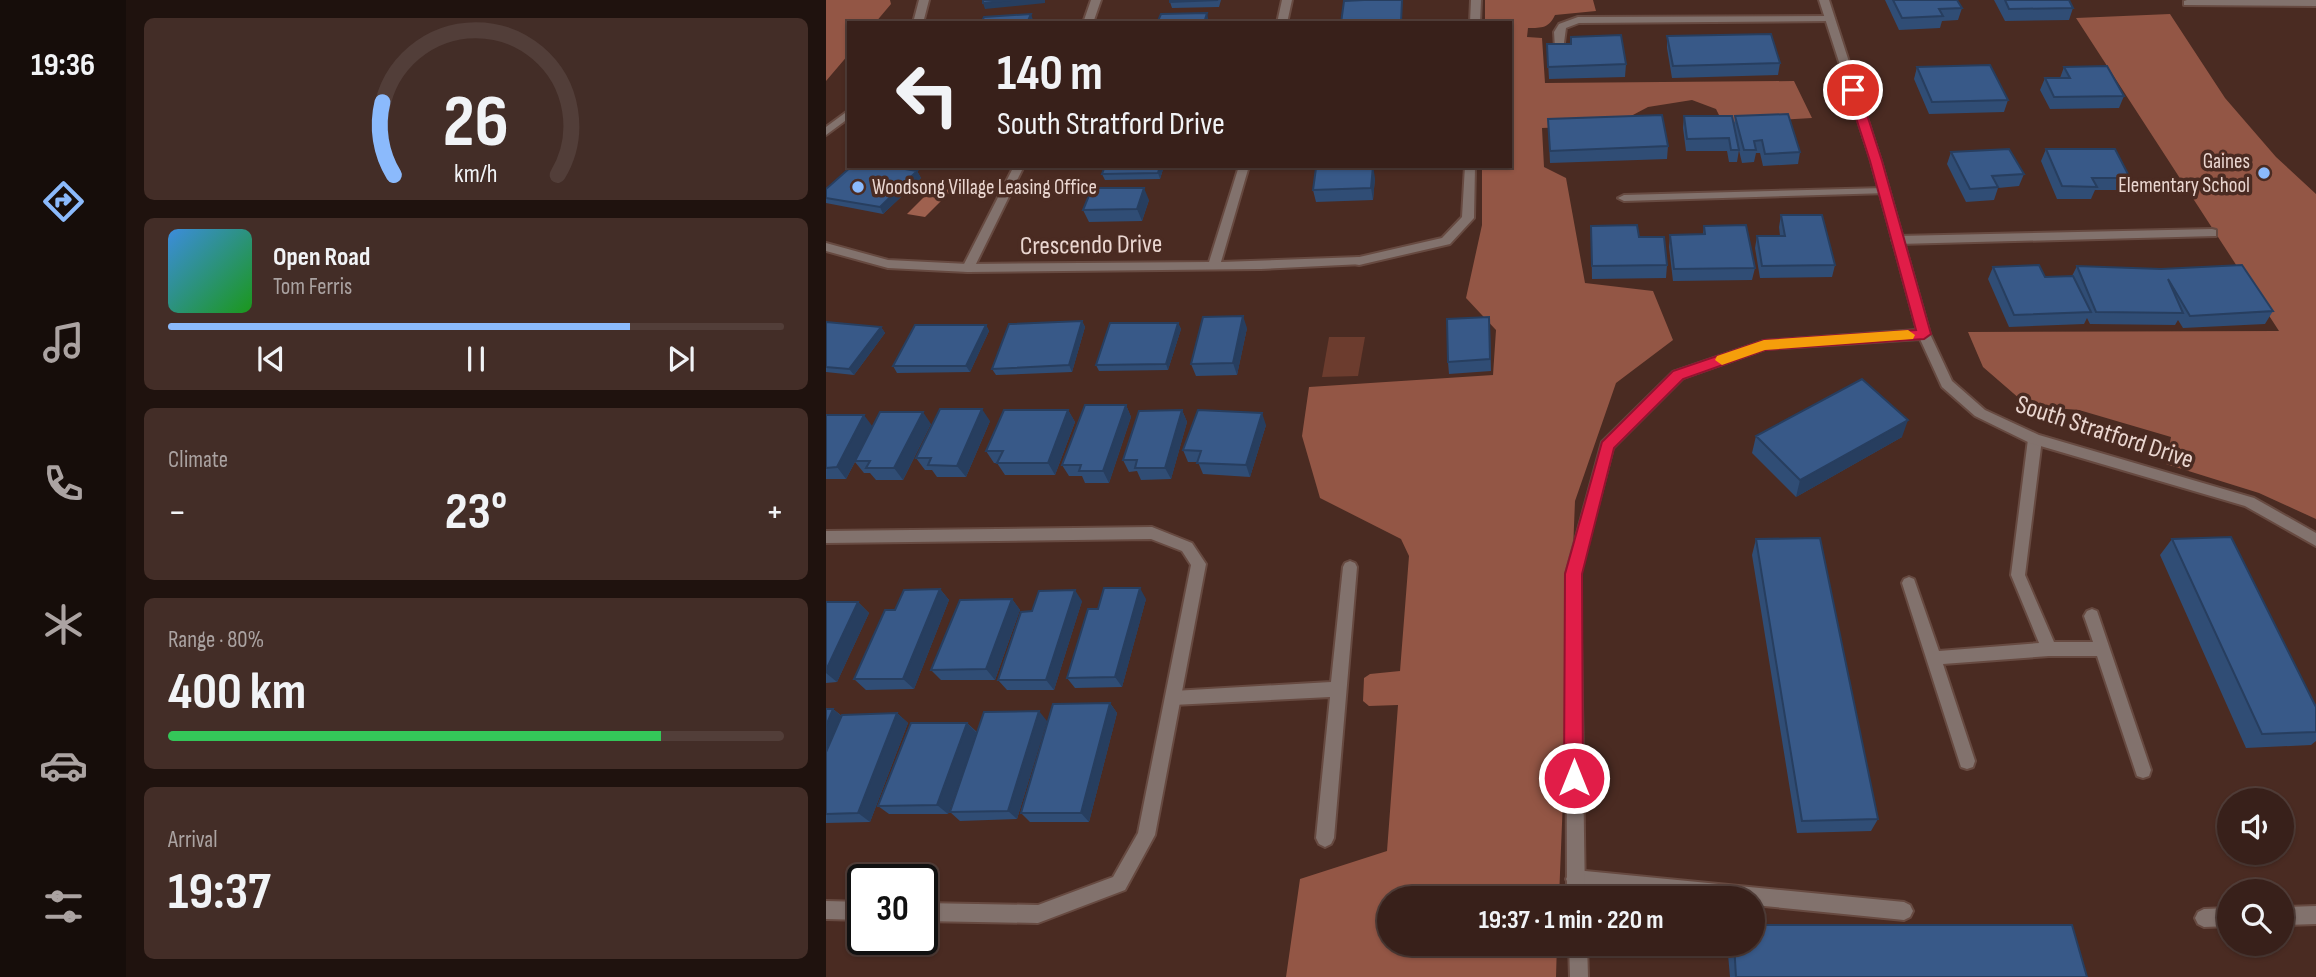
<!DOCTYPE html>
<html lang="en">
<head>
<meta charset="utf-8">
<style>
	body { margin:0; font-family:"Sofia Sans Condensed",sans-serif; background:#432d27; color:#f1f3f6; height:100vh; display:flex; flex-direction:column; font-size:26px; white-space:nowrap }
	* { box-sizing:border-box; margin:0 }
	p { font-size:23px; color:#aba3a2 }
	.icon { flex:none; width:38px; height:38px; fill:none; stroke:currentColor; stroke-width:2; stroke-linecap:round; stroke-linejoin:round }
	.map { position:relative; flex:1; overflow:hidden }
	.panel { display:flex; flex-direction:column; gap:18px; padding:18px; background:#1f120e; width:700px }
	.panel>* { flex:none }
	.banner { position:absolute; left:21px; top:21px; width:665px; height:147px; border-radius:0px; box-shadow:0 2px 5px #0004,0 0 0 2px #523e39; background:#38201a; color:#f1f3f6; overflow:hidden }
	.fabs { position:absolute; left:1391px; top:788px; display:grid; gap:14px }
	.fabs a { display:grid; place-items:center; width:77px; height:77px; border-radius:50%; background:#38201a; box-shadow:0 2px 5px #0004,0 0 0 2px #523e39; font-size:35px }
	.speed { position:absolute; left:21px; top:864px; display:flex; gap:14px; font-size:35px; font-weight:700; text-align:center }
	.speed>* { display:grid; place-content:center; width:91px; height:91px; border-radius:50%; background:#38201a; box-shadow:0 2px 5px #0004,0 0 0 2px #523e39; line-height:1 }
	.speed .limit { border:4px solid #111; border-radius:10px; background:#fff; color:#111 }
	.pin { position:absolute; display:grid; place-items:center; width:60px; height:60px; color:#fff; margin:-30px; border:4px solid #fff; border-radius:50%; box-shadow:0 2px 7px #0007 }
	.me { position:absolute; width:77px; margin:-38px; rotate:0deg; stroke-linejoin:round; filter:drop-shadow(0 0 5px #0008) }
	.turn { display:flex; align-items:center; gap:24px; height:147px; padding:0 35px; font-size:32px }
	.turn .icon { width:91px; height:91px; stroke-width:2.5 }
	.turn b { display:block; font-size:49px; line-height:60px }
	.big { font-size:52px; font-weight:700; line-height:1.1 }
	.panel .widget { flex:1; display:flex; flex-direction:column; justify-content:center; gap:10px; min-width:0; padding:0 24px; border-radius:10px; background:#432d27 }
	.panel .dial { align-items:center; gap:0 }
	.dial svg { height:182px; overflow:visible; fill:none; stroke:#523e39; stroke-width:7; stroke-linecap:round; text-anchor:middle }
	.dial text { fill:#f1f3f6; stroke:none }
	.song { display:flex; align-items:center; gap:21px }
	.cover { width:84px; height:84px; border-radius:10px; background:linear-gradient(135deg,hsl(210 70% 55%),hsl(120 70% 35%)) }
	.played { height:7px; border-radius:4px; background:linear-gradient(90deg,#8bbafc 75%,#523e39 75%) }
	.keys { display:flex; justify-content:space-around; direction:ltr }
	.heat { display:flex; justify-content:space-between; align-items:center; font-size:38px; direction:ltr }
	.charge { height:10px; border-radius:5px; background:linear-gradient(90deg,#34c759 80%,#523e39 0) }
	.trip { position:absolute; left:551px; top:886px; width:388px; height:70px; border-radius:35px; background:#38201a; box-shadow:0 2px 5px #0004,0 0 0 2px #523e39; font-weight:700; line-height:70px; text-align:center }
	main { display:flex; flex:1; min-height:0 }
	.dock { display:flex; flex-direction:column; width:126px; justify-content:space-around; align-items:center; background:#160d0a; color:#aba3a2 }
	.dock .icon { width:49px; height:49px }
	.dock .active { color:#8bbafc }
	.dock b { font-size:32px; color:#f1f3f6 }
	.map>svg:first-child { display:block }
</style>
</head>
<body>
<main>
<nav class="dock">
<b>19:36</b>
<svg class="icon active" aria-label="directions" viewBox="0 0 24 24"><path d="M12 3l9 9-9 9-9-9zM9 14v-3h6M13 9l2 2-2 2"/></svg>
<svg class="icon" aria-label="music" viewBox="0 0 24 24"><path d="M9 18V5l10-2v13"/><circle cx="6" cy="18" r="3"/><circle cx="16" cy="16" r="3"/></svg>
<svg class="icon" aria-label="phone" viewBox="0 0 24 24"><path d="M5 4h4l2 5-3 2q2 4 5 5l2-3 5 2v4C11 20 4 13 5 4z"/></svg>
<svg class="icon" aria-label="climate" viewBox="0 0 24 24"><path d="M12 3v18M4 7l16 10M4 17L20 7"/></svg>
<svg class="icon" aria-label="car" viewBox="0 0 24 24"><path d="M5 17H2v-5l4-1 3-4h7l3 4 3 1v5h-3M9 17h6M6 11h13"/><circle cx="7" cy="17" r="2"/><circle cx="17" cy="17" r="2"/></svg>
<svg class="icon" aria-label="filters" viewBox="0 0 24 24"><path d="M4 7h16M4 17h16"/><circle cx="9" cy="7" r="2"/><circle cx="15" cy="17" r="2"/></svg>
</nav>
<section class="panel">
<div class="widget dial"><svg viewBox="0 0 100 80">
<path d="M14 69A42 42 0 1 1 86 69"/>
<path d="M14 69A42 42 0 0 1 9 37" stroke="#8bbafc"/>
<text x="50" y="56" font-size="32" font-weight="700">26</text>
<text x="50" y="72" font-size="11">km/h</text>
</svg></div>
<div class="widget">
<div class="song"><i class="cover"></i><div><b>Open Road</b><p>Tom Ferris</p></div></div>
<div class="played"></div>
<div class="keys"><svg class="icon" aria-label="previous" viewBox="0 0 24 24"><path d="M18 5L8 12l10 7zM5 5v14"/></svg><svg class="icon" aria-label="pause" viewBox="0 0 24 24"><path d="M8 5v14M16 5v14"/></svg><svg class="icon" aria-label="next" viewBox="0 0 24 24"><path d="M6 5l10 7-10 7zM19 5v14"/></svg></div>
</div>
<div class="widget"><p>Climate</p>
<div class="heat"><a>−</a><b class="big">23°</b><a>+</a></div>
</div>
<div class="widget"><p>Range · 80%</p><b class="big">400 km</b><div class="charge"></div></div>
<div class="widget"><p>Arrival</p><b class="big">19:37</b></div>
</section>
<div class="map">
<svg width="1490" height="977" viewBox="0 0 1490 977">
	<rect width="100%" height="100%" fill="#4a2b22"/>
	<path fill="#6c3c2e" d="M 503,337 L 539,337 L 532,376 L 496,377 Z"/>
	<path fill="#935645" d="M 0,0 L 64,0 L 65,4 L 49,23 L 23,23 L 23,54 L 0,81 Z
		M 659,0 L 767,0 L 770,11 L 729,15 C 723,28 716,28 702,28 L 701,37 L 716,38 L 719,83 L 968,81 L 986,118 L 897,123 L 890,109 L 866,100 L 822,107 L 788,125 L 716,128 L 718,167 L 740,178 L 759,283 L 827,291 L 847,340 L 790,383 L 749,501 L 733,898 L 564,898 L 564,943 L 731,943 L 730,977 L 460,977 L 474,879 L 561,851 L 572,705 L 543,706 L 537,701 L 538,678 L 544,674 L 574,671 L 583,556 L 575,539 L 494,498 L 476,436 L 483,387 L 667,375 L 670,330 L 640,298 L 656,225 L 656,166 L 684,166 L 684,23 L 659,23 Z
		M 1344,14 L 1399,98 L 1450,157 L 1490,194 L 1490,519 L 1433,493 L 1340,464 L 1345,437 L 1253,410 L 1202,406 L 1157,367 L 1142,332 L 1453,331 L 1250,18 Z"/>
	<path fill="#9f614f" d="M 108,187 L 126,190 L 99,217 L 81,214 Z"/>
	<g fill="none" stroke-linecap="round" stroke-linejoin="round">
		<defs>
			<path id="service" d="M 265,0 L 275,0 L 267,23 L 257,23 Z
				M 645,0 L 655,0 L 654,23 L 644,23 Z
				M 1361,0 L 1490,0 L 1490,6 L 1358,5 L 1358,1 Z
				M 1004,16 L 1009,19 L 1007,21 L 753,23 L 740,28 L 737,50 L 729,48 L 728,32 L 733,24 L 752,17 Z
				M 188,166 L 198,166 L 148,268 L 142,272 L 138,271 L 136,268 Z
				M 639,166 L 649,166 L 648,218 L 624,244 L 533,265 L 529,264 L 529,258 L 616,238 L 636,217 Z
				M 1058,188 L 1062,189 L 1062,193 L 798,201 L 792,198 L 798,195 Z
				M 1386,229 L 1390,230 L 1390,236 L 1072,244 L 1066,240 L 1072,236 Z
				M 1209,434 L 1216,439 L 1199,575 L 1228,642 L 1267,642 L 1258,616 L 1261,611 L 1266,609 L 1271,611 L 1325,770 L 1323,776 L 1317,778 L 1311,776 L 1271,656 L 1223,656 L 1117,664 L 1149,761 L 1147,767 L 1141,769 L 1135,767 L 1076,583 L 1078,579 L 1083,577 L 1088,579 L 1113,651 L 1213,643 L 1185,575 L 1202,439 Z
				M 524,561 L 529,563 L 531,567 L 508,838 L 505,844 L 499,847 L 493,844 L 490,838 L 504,697 L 347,705 L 341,703 L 339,698 L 341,693 L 347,691 L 505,682 L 517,567 L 519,563 Z
				M 749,870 L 1078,902 L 1084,905 L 1087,911 L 1084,917 L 1078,920 L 928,905 L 928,898 L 849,898 L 749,888 L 743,885 L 740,879 L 743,873 Z
				M 1490,906 L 1490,924 L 1456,925 L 1456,907 Z
				M 1404,908 L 1404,926 L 1378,927 L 1372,924 L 1369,918 L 1372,912 L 1378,909 Z"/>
			<path id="minor" d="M 93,0 L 103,0 L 97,23 L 87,23 Z
				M 456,0 L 466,0 L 461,23 L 451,23 Z
				M 993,0 L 1003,0 L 1055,161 L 1104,334 L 1126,381 L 1159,410 L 1213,435 L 1428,498 L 1490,533 L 1490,546 L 1419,506 L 1204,443 L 1149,416 L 1116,387 L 1094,339 L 939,349 L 857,378 L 787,448 L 754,574 L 759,898 L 741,898 L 740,574 L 776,442 L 847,372 L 938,341 L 1091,330 L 1045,161 Z
				M 23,110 L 23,118 L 0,135 L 0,127 Z
				M 413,166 L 423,166 L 395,262 L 533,257 L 539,261 L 537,264 L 435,269 L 142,272 L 62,268 L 0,251 L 0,243 L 62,260 L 142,264 L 383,262 Z
				M 326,527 L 366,543 L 380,564 L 329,835 L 299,890 L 212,923 L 96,921 L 96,903 L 212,905 L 287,877 L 312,833 L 365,565 L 356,551 L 325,539 L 0,543 L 0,531 Z
				M 0,901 L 37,902 L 37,920 L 0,919 Z
				M 743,943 L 761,943 L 762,977 L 744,977 Z"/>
		</defs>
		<use href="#service" stroke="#674a41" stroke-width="4"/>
		<use href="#minor" stroke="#674a41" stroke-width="4"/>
		<use href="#service" fill="#82726d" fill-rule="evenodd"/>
		<use href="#minor" fill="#82726d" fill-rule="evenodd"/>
	</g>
	<path fill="#304d75" d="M 395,0 L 393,7 L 346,8 L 344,2 Z
		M 1059,0 L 1131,0 L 1136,8 L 1132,20 L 1116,21 L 1114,28 L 1073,30 Z
		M 1168,0 L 1243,0 L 1247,8 L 1243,20 L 1179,21 Z
		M 841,36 L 954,63 L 952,75 L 846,78 L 841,48 Z
		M 721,44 L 800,64 L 799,77 L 723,79 Z
		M 1091,67 L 1182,100 L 1178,112 L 1103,114 L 1088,79 Z
		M 1238,67 L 1298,96 L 1293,108 L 1224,109 L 1214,90 L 1219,78 L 1234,78 Z
		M 858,116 L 908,125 L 909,116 L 974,152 L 972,164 L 937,166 L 934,153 L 930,153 L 928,162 L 916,163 L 911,142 L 913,150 L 911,162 L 903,162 L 901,151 L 860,151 L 857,128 Z
		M 722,119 L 842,146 L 841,159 L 724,163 Z
		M 1220,149 L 1304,178 L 1298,190 L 1269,190 L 1265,199 L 1231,199 L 1215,161 Z
		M 1125,152 L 1198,174 L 1193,186 L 1172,188 L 1168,200 L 1140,202 L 1121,164 Z
		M 338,166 L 334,179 L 279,180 L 276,174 Z
		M 91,171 L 95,178 L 57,214 L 0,203 L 0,189 Z
		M 549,178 L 547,200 L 490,202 L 487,190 Z
		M 323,200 L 316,221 L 263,222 L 257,210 Z
		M 955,215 L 1009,265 L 1006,277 L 934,278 L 929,248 L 931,236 L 954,236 L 953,227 Z
		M 765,226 L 813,237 L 841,265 L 840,278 L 766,279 Z
		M 878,226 L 929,268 L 926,280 L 847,281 L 843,247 L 844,235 L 877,234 Z
		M 1251,266 L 1335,269 L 1447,311 L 1439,324 L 1357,328 L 1352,320 L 1349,325 L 1264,324 L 1261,318 L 1258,324 L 1183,327 L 1162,279 L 1167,267 L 1219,277 L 1246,276 Z
		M 256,321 L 259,327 L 246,372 L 170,375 L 166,369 Z
		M 0,322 L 55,327 L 59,333 L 28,375 L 0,372 Z
		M 352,323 L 355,329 L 342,370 L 273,371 L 270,365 Z
		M 160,325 L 163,331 L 144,372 L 71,373 L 67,366 Z
		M 421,328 L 411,375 L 370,376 L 365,364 Z
		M 664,329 L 665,371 L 623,374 L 622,362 Z
		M 300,405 L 305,417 L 283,483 L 259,483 L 256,476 L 243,476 L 236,465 Z
		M 242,410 L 249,422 L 229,475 L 179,475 L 171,463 L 168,463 L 160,451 Z
		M 356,410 L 361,422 L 345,479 L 315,480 L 311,471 L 303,472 L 297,460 Z
		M 0,415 L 47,427 L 105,424 L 77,480 L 50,480 L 44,473 L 38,473 L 29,462 L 20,479 L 0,479 Z
		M 164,421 L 140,477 L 111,477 L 106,470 L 99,470 L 90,458 Z
		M 440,425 L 424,477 L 377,474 L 372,462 L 362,462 L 357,450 Z
		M 930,436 L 1076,437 L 970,497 L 926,453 Z
		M 930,539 L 1052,819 L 1045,831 L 971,833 L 926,555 Z
		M 1346,539 L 1490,707 L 1490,741 L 1485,745 L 1420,748 L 1334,555 Z
		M 114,589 L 123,600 L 88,689 L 40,690 L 28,679 Z
		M 186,599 L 194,610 L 169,680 L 115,680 L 105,670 Z
		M 320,599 L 296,687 L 249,688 L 241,678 Z
		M 256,601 L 228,690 L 181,690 L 172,680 L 206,611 Z
		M 0,602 L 32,602 L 43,613 L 11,682 L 0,683 Z
		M 284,703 L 291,713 L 263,822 L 204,822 L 195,813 Z
		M 0,709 L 7,709 L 16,716 L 71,713 L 82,723 L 44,822 L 0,823 Z
		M 221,721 L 191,819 L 134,821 L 124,812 L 147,744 L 122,814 L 63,814 L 52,806 L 141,723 L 151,732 Z
		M 901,943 L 928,943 L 1261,977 L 904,977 Z"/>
	<path fill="#273e5f" d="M 185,0 L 219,0 L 219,3 L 159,9 L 157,3 Z
		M 381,13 L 383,23 L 378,23 Z
		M 205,14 L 207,20 L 206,23 L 201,23 Z
		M 334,166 L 338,166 L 334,179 L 332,173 Z
		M 547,166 L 549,178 L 547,200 L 545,188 Z
		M 91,171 L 95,178 L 57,214 L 54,207 Z
		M 318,188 L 323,200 L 316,221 L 311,209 Z
		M 417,316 L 421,328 L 411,375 L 407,363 Z
		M 256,321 L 259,327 L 246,372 L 243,365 Z
		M 352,323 L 355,329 L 342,370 L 340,364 Z
		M 160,325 L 163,331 L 144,372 L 140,366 Z
		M 55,327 L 59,333 L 28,375 L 23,369 Z
		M 300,405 L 305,417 L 283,483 L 277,471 Z
		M 156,409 L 164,421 L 140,477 L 131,466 Z
		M 242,410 L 249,422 L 229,475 L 222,463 Z
		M 356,410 L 361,422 L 345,479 L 339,468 Z
		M 97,412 L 105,424 L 77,480 L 68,468 Z
		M 436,413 L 440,425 L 424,477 L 420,465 Z
		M 38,415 L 47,427 L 20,479 L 11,467 Z
		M 1082,420 L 1076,437 L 970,497 L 974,480 Z
		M 314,588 L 320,599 L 296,687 L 289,677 Z
		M 114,589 L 123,600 L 88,689 L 77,679 Z
		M 249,590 L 256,601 L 228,690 L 220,680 Z
		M 186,599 L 194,610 L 169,680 L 160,669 Z
		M 32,602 L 43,613 L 11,682 L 0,673 L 0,670 Z
		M 284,703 L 291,713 L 263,822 L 255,813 Z
		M 7,709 L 19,719 L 0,763 L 0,726 Z
		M 213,711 L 221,721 L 191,819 L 182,811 Z
		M 71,713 L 82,723 L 44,822 L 32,813 Z
		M 141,723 L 151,733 L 122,814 L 111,805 Z"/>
	<path fill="#385988" stroke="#273e5f" stroke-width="2" d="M 157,0 L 185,0 L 157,3 Z
		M 344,0 L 392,0 L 344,2 Z
		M 538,0 L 576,0 L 575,23 L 515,23 L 518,1 Z
		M 1067,0 L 1131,0 L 1136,8 L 1113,9 L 1117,16 L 1076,18 Z
		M 1179,0 L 1243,0 L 1247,8 L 1183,9 Z
		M 381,13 L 378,23 L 331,23 L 335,14 Z
		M 205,14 L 201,23 L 155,23 L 158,17 Z
		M 945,34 L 954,63 L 847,66 L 841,36 Z
		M 795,35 L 800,64 L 722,67 L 721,44 L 745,44 L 745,37 Z
		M 1164,65 L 1182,100 L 1106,102 L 1091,67 Z
		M 1281,66 L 1298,96 L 1228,97 L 1219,78 L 1244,78 L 1238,67 Z
		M 962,114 L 974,152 L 939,154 L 936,140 L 928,141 L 930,150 L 918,150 L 909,116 Z
		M 836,115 L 842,146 L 724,151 L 722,119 Z
		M 858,116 L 906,116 L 913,150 L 905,150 L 903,138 L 861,139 Z
		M 1183,149 L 1198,174 L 1166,176 L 1172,187 L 1144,189 L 1125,152 Z
		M 1220,149 L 1289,149 L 1304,178 L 1266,178 L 1271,187 L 1236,186 Z
		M 26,166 L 61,166 L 91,171 L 54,207 L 0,198 L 0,189 Z
		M 279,166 L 334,166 L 332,173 L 276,174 Z
		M 547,166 L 545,188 L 487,190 L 490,168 Z
		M 266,188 L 318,188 L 311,209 L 257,210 Z
		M 955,215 L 996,215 L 1009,265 L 936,266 L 931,236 L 959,236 Z
		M 811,225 L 813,237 L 838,237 L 841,265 L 766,266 L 765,226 Z
		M 920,225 L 929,268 L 848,269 L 844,235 L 879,234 L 878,226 Z
		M 1213,265 L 1219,277 L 1247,276 L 1265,312 L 1188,315 L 1167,267 Z
		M 1416,265 L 1447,311 L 1364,316 L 1342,279 L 1357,313 L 1270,312 L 1251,266 L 1335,269 Z
		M 417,316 L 407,363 L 365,364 L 377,317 Z
		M 663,317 L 664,359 L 622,362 L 621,319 Z
		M 256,321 L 243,365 L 166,369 L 183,324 Z
		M 0,322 L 55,327 L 23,369 L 0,367 Z
		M 284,323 L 352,323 L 340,364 L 270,365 Z
		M 89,325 L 160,325 L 140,366 L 67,366 Z
		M 1036,379 L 1082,420 L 974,480 L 930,436 Z
		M 259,405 L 300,405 L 277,471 L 253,471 L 255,465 L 236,465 Z
		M 114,409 L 156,409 L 131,466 L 102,465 L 105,458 L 90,458 Z
		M 178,410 L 242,410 L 222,463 L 171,463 L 177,451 L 160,451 Z
		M 356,410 L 339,468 L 309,468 L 311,460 L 297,460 L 313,411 Z
		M 372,410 L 436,413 L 420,465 L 371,463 L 375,451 L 357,450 Z
		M 54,412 L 97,412 L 68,468 L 40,468 L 44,461 L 29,461 Z
		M 0,415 L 38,415 L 11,467 L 0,468 Z
		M 1405,537 L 1490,707 L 1490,732 L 1436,734 L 1346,539 Z
		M 994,538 L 1052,819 L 976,821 L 930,539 Z
		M 278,588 L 314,588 L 289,677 L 241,678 L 262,609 L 272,609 Z
		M 114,589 L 77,679 L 28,679 L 59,610 L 69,610 L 78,590 Z
		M 249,590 L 220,680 L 172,680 L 195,612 L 206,611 L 213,591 Z
		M 186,599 L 160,669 L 105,670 L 134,600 Z
		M 0,602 L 32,602 L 0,670 Z
		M 284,703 L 255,813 L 195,813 L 227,704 Z
		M 0,709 L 7,709 L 0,726 Z
		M 213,711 L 182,811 L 124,812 L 158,712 Z
		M 71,713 L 32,813 L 0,814 L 0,752 L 16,715 Z
		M 85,723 L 141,723 L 111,805 L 52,806 Z
		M 928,925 L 1246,925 L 1261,977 L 910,977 L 908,943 L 928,943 Z"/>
	<path fill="#e11d48" stroke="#92132f" stroke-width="2" d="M 1027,86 L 1033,90 L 1056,161 L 1105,334 L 1098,339 L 939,350 L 857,379 L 788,448 L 756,574 L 757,778 L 754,785 L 748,787 L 741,785 L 738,778 L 739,574 L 776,442 L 847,371 L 938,340 L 1090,330 L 1044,161 L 1021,90 Z"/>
	<path fill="#f59e0b" d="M 1082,330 L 1089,335 L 1087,339 L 939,350 L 896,365 L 889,360 L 891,356 L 938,340 Z"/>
	<g fill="#8bbafc" stroke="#4a2b22" stroke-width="2.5">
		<circle cx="1438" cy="173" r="7"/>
		<circle cx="32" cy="187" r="7"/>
	</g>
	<g text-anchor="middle" stroke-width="7" stroke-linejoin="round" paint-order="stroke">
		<g font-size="21" fill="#ead6d0" stroke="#4a2b22" text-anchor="end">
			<text x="1424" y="168">Gaines<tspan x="1424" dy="24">Elementary School</tspan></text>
			<text x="46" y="194" text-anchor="start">Woodsong Village Leasing Office</text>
		</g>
		<g font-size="26" fill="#ead6d0" stroke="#4a2b22">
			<text transform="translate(265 244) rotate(-1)" y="9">Crescendo Drive</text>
			<text transform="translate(1279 431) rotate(18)" y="9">South Stratford Drive</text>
		</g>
	</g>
</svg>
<div class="fabs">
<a><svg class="icon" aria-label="sound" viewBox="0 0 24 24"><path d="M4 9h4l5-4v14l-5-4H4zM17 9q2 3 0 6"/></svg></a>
<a><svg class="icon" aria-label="search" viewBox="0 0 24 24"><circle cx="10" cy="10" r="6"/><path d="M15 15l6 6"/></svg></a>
</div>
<div class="speed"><div class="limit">30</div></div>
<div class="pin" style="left:1027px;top:90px;background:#d93025"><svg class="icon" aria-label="arrive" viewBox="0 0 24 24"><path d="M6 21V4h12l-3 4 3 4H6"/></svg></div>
<svg class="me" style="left:748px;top:778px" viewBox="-20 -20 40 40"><circle r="17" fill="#e11d48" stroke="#fff" stroke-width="3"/><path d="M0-11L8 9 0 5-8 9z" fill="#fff"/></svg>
<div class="trip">19:37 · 1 min · 220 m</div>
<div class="banner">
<div class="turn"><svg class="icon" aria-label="left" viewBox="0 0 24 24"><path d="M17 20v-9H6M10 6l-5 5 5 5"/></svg><div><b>140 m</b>South Stratford Drive</div></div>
</div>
</div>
</main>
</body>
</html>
